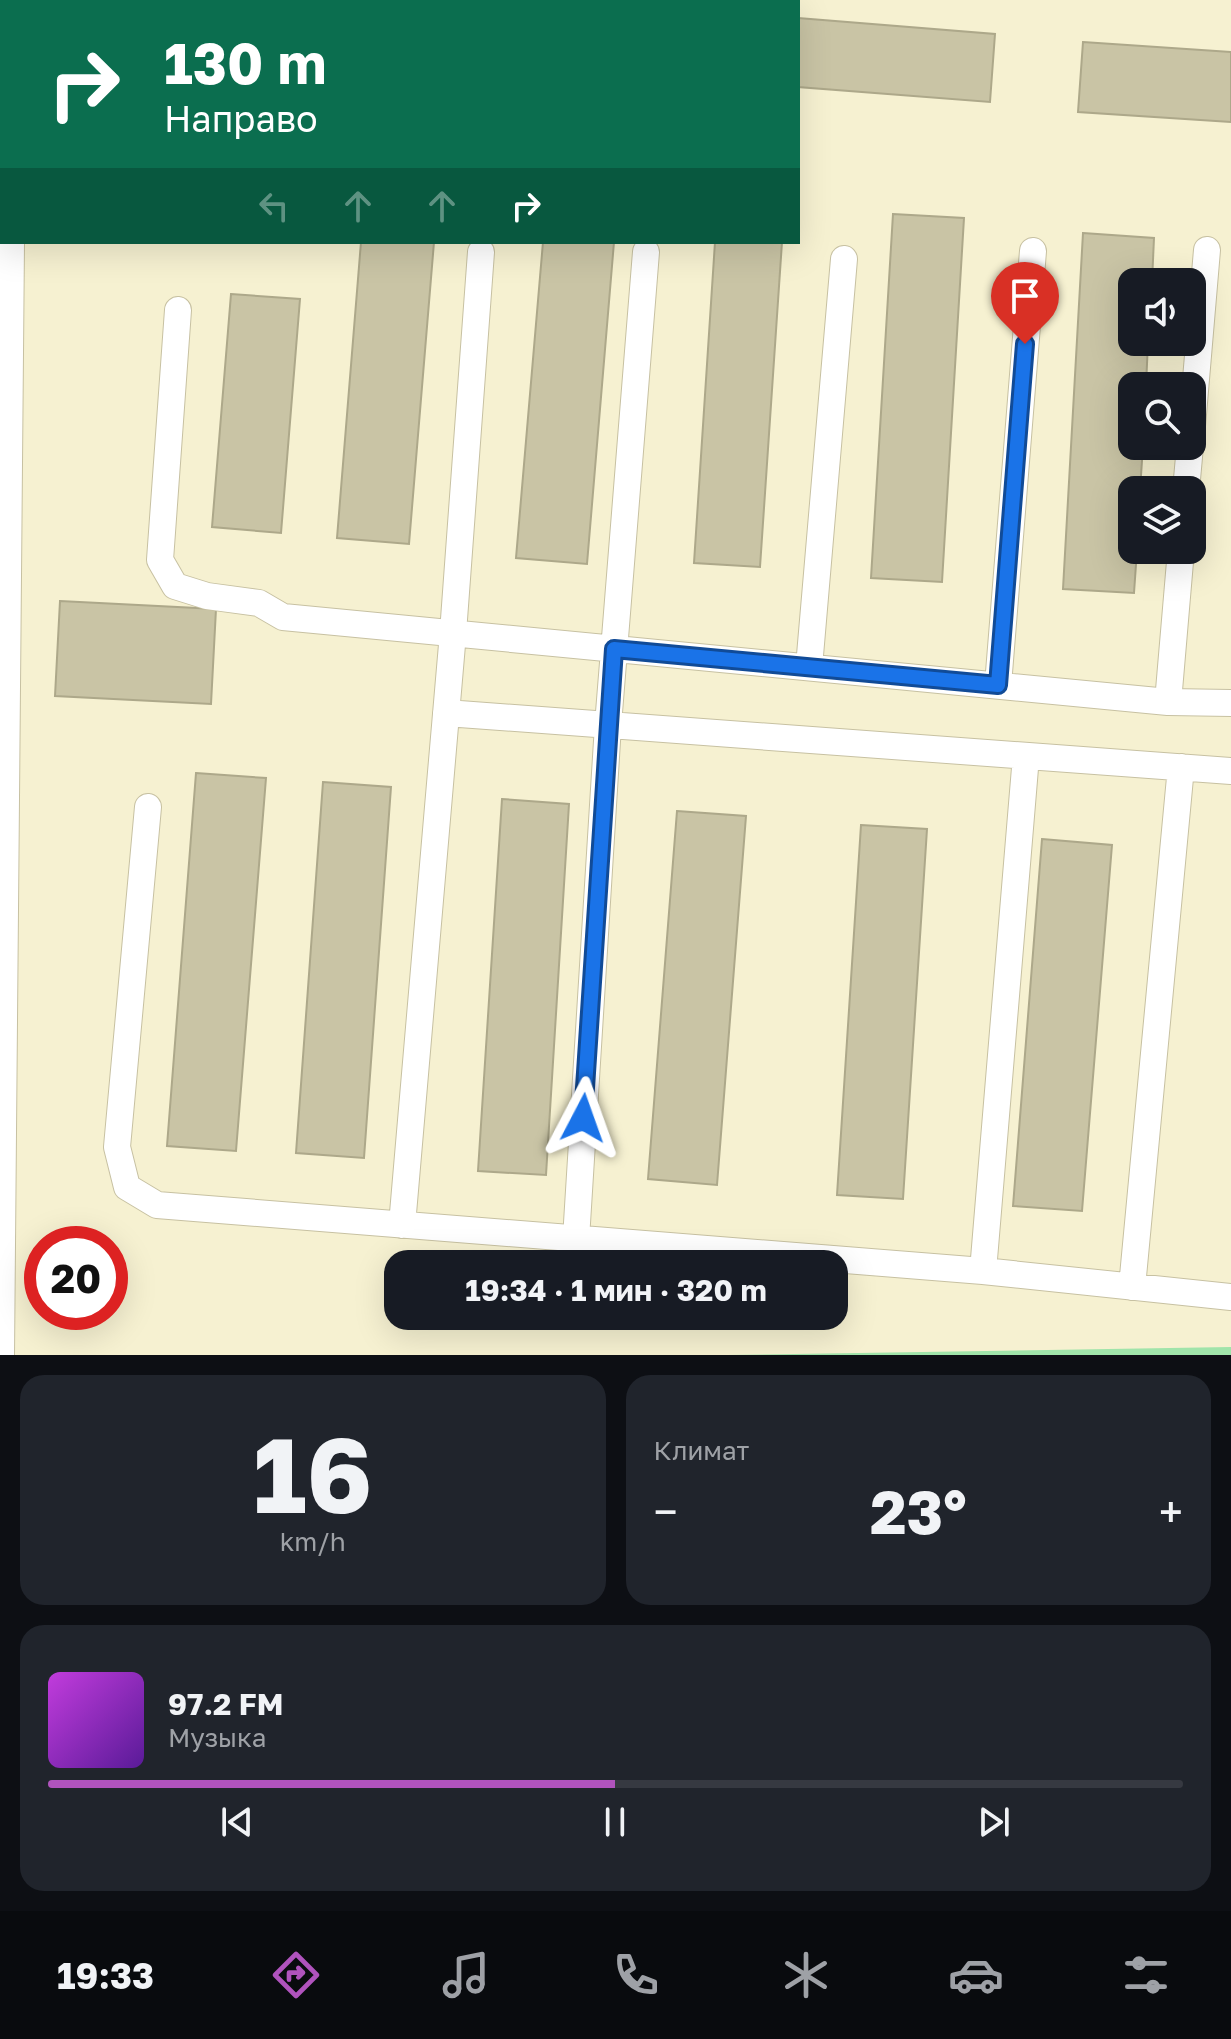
<!DOCTYPE html>
<html lang="ru">
<head>
<meta charset="utf-8">
<style>
	body { margin:0; font-family:"Golos Text",sans-serif; background:#20242c; color:#f1f3f6; height:100vh; display:flex; flex-direction:column; font-size:30px; white-space:nowrap }
	* { box-sizing:border-box; margin:0 }
	p { font-size:26px; color:#9ea1a6 }
	.icon { flex:none; width:44px; height:44px; fill:none; stroke:currentColor; stroke-width:2; stroke-linecap:round; stroke-linejoin:round }
	.map { position:relative; height:1355px; overflow:hidden }
	.details { display:flex; flex-direction:column; gap:20px; padding:20px; background:#0d0f14; flex:1 }
	.details>* { flex:none }
	.banner { position:absolute; left:0px; top:0px; width:800px; height:244px; box-shadow:0 8px 32px #0002; background:#0b6e4f; color:#fff; overflow:hidden }
	.buttons { position:absolute; left:1118px; top:268px; display:grid; gap:16px }
	.buttons a { display:grid; place-items:center; width:88px; height:88px; border-radius:16px; background:#171b24; box-shadow:0 8px 32px #0002; font-size:40px }
	.speed { position:absolute; left:24px; top:1226px; display:flex; gap:16px; font-size:40px; font-weight:700; text-align:center }
	.speed>* { display:grid; place-content:center; width:104px; height:104px; border-radius:50%; background:#171b24; box-shadow:0 8px 32px #0002; line-height:1 }
	.speed .limit { border:12px solid #d22; background:#fff; color:#111 }
	.pin { position:absolute; display:grid; place-items:center; width:68px; height:68px; color:#fff; margin:-82px -34px; border-radius:50% 50% 50% 0; rotate:-45deg; box-shadow:0 0 8px #0007 }
	.pin .icon { rotate:45deg }
	.me { position:absolute; width:88px; margin:-44px; rotate:4deg; stroke-linejoin:round; filter:drop-shadow(0 0 6px #0008) }
	.turn { display:flex; align-items:center; gap:28px; height:168px; padding:0 32px; font-size:36px }
	.turn .icon { width:104px; height:104px; stroke-width:2.5 }
	.turn b { display:block; font-size:56px; line-height:68px }
	.lanes { display:flex; align-items:center; height:76px; padding:0 32px; background:#0003; justify-content:center; gap:40px; direction:ltr }
	.lanes .off { opacity:.35 }
	.big { font-size:60px; font-weight:700; line-height:1.1 }
	.details .card { flex:1; display:flex; flex-direction:column; justify-content:center; gap:12px; min-width:0; padding:0 28px; border-radius:24px; background:#20242c }
	.details .dial { align-items:center; gap:0 }
	.dial b { font-size:104px; line-height:1 }
	.song { display:flex; align-items:center; gap:24px }
	.cover { width:96px; height:96px; border-radius:12px; background:linear-gradient(135deg,hsl(290 70% 55%),hsl(270 70% 35%)) }
	.played { height:8px; border-radius:4px; background:linear-gradient(90deg,#b053bd 50%,#363941 50%) }
	.keys { display:flex; justify-content:space-around; direction:ltr }
	.heat { display:flex; justify-content:space-between; align-items:center; font-size:44px; direction:ltr }
	.details .tiles { flex:1; display:grid; gap:20px; grid-template-columns:1fr 1fr }
	.card:last-child { grid-column:span 2 }
	.trip { position:absolute; left:384px; top:1250px; width:464px; height:80px; border-radius:24px; background:#171b24; box-shadow:0 8px 32px #0002; font-weight:700; line-height:80px; text-align:center }
	.tabs { display:flex; height:128px; justify-content:space-around; align-items:center; background:#090b0e; color:#9ea1a6 }
	.tabs .icon { width:56px; height:56px }
	.tabs .selected { color:#b053bd }
	.tabs b { font-size:36px; color:#f1f3f6 }
	.map>svg:first-child { display:block }
</style>
</head>
<body>
<div class="map">
<svg width="1231" height="1355" viewBox="0 0 1231 1355">
	<rect width="100%" height="100%" fill="#f6f1d1"/>
	<path fill="#a0e4aa" d="M 1231,1347 L 1231,1355 L 727,1355 Z"/>
	<path fill="#c9c4a5" stroke="#ada88a" stroke-width="2" d="M 798,18 L 995,34 L 990,102 L 798,87 Z
		M 1083,42 L 1231,52 L 1231,122 L 1078,112 Z
		M 893,214 L 964,218 L 942,582 L 871,578 Z
		M 1083,233 L 1154,238 L 1152,282 L 1132,282 L 1132,342 L 1148,342 L 1146,386 L 1132,386 L 1132,446 L 1143,446 L 1140,490 L 1132,490 L 1132,550 L 1137,550 L 1134,593 L 1063,589 Z
		M 361,242 L 434,242 L 409,544 L 337,538 Z
		M 543,242 L 614,242 L 587,564 L 516,558 Z
		M 715,242 L 782,242 L 760,567 L 694,563 Z
		M 231,294 L 300,299 L 281,533 L 212,527 Z
		M 60,601 L 216,609 L 211,704 L 55,696 Z
		M 196,773 L 266,778 L 236,1151 L 167,1146 Z
		M 323,782 L 391,787 L 364,1158 L 296,1153 Z
		M 502,799 L 569,804 L 546,1175 L 478,1171 Z
		M 677,811 L 746,816 L 717,1185 L 648,1179 Z
		M 861,825 L 927,829 L 903,1199 L 837,1195 Z
		M 1042,839 L 1112,845 L 1082,1211 L 1013,1206 Z"/>
	<g fill="none" stroke-linecap="round" stroke-linejoin="round">
		<defs>
			<path id="minor" d="M 13,2 L 13,0
				M 475,2 L 475,0
				M 0,217 L 2,217
				M 178,310 L 160,560 L 175,586 L 207,596 L 259,603 L 283,617 L 1168,702 L 1231,703
				M 1192,426 L 1207,250
				M 1186,490 L 1190,446
				M 809,667 L 844,259
				M 998,685 L 1033,251
				M 1168,702 L 1181,550
				M 446,713 L 1231,771
				M 148,807 L 117,1147 L 127,1187 L 157,1205 L 983,1271 L 1231,1297
				M 402,1225 L 453,633 L 481,252
				M 576,1239 L 608,725 L 646,252
				M 983,1271 L 1026,756
				M 1132,1287 L 1181,767
				M 1,1355 L 11,242"/>
		</defs>
		<use href="#minor" stroke="#c7c1a2" stroke-width="28"/>
		<use href="#minor" stroke="#fff" stroke-width="26"/>
	</g>
	<g fill="none" stroke-linecap="round" stroke-linejoin="round">
		<defs>
			<path id="route" d="M 583,1118 L 614,649 L 998,685 L 1025,344"/>
		</defs>
		<use href="#route" stroke="#114b97" stroke-width="20"/>
		<use href="#route" stroke="#1a73e8" stroke-width="14"/>
	</g>
</svg>
<div class="buttons">
<a><svg class="icon" aria-label="sound" viewBox="0 0 24 24"><path d="M4 9h4l5-4v14l-5-4H4zM17 9q2 3 0 6"/></svg></a>
<a><svg class="icon" aria-label="search" viewBox="0 0 24 24"><circle cx="10" cy="10" r="6"/><path d="M15 15l6 6"/></svg></a>
<a><svg class="icon" aria-label="layers" viewBox="0 0 24 24"><path d="M12 4l9 5-9 5-9-5zM3 14l9 5 9-5"/></svg></a>
</div>
<div class="speed"><div class="limit">20</div></div>
<div class="pin" style="left:1025px;top:344px;background:#d93025"><svg class="icon" aria-label="arrive" viewBox="0 0 24 24"><path d="M6 21V4h12l-3 4 3 4H6"/></svg></div>
<svg class="me" style="left:583px;top:1118px" viewBox="-20 -20 40 40"><path d="M0-17L14 15 0 8-14 15z" fill="#1a73e8" stroke="#fff" stroke-width="4"/></svg>
<div class="trip">19:34 · 1 мин · 320 m</div>
<div class="banner">
<div class="turn"><svg class="icon" aria-label="right" viewBox="0 0 24 24"><path d="M7 20v-9h11M14 6l5 5-5 5"/></svg><div><b>130 m</b>Направо</div></div>
<div class="lanes"><svg class="icon off" aria-label="left" viewBox="0 0 24 24"><path d="M17 20v-9H6M10 6l-5 5 5 5"/></svg><svg class="icon off" aria-label="ahead" viewBox="0 0 24 24"><path d="M12 20V5M6 11l6-6 6 6"/></svg><svg class="icon off" aria-label="ahead" viewBox="0 0 24 24"><path d="M12 20V5M6 11l6-6 6 6"/></svg><svg class="icon" aria-label="right" viewBox="0 0 24 24"><path d="M7 20v-9h11M14 6l5 5-5 5"/></svg></div>
</div>
</div>
<section class="details">
<div class="tiles">
<div class="card dial"><b>16</b><p>km/h</p></div>
<div class="card"><p>Климат</p>
<div class="heat"><a>−</a><b class="big">23°</b><a>+</a></div>
</div>
<div class="card">
<div class="song"><i class="cover"></i><div><b>97.2 FM</b><p>Музыка</p></div></div>
<div class="played"></div>
<div class="keys"><svg class="icon" aria-label="previous" viewBox="0 0 24 24"><path d="M18 5L8 12l10 7zM5 5v14"/></svg><svg class="icon" aria-label="pause" viewBox="0 0 24 24"><path d="M8 5v14M16 5v14"/></svg><svg class="icon" aria-label="next" viewBox="0 0 24 24"><path d="M6 5l10 7-10 7zM19 5v14"/></svg></div>
</div>
</div>
</section>
<nav class="tabs">
<b>19:33</b>
<svg class="icon selected" aria-label="directions" viewBox="0 0 24 24"><path d="M12 3l9 9-9 9-9-9zM9 14v-3h6M13 9l2 2-2 2"/></svg>
<svg class="icon" aria-label="music" viewBox="0 0 24 24"><path d="M9 18V5l10-2v13"/><circle cx="6" cy="18" r="3"/><circle cx="16" cy="16" r="3"/></svg>
<svg class="icon" aria-label="phone" viewBox="0 0 24 24"><path d="M5 4h4l2 5-3 2q2 4 5 5l2-3 5 2v4C11 20 4 13 5 4z"/></svg>
<svg class="icon" aria-label="climate" viewBox="0 0 24 24"><path d="M12 3v18M4 7l16 10M4 17L20 7"/></svg>
<svg class="icon" aria-label="car" viewBox="0 0 24 24"><path d="M5 17H2v-5l4-1 3-4h7l3 4 3 1v5h-3M9 17h6M6 11h13"/><circle cx="7" cy="17" r="2"/><circle cx="17" cy="17" r="2"/></svg>
<svg class="icon" aria-label="filters" viewBox="0 0 24 24"><path d="M4 7h16M4 17h16"/><circle cx="9" cy="7" r="2"/><circle cx="15" cy="17" r="2"/></svg>
</nav>
</body>
</html>
